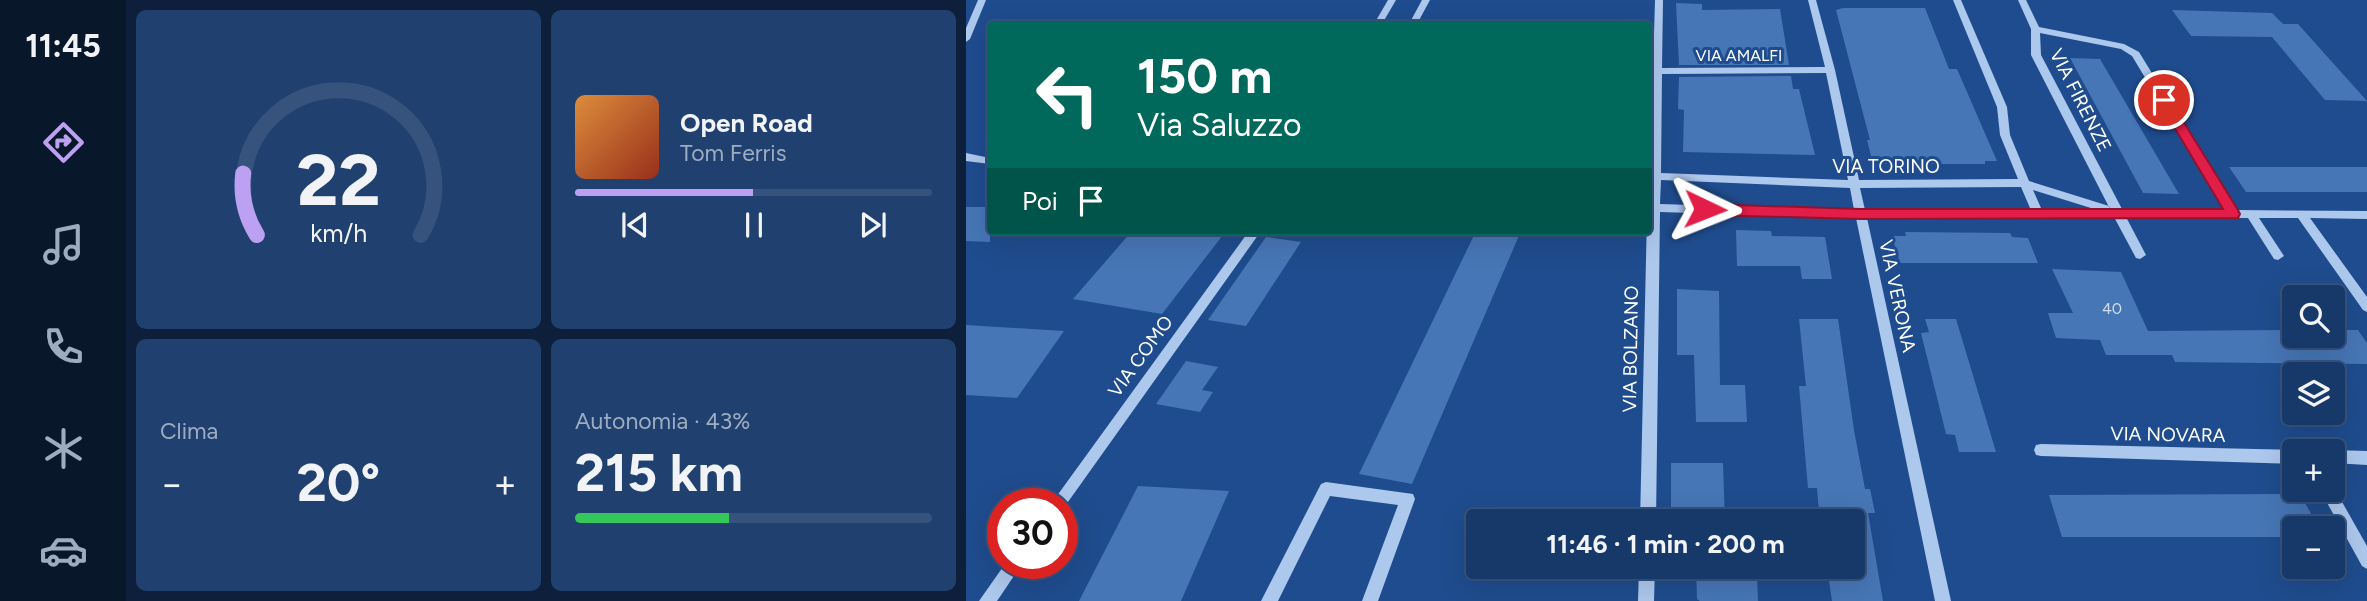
<!DOCTYPE html>
<html lang="it">
<head>
<meta charset="utf-8">
<style>
	body { margin:0; font-family:Figtree,sans-serif; background:#204070; color:#f1f3f6; height:100vh; display:flex; flex-direction:column; font-size:26px; white-space:nowrap }
	* { box-sizing:border-box; margin:0 }
	p { font-size:23px; color:#9eacc1 }
	.icon { flex:none; width:38px; height:38px; fill:none; stroke:currentColor; stroke-width:2; stroke-linecap:round; stroke-linejoin:round }
	.map { position:relative; flex:1; overflow:hidden }
	.details { display:flex; flex-direction:column; gap:10px; padding:10px; background:#0d1f3a; width:840px }
	.details>* { flex:none }
	.banner { position:absolute; left:21px; top:21px; width:665px; height:214px; border-radius:7px; box-shadow:0 7px 28px #0002,0 0 0 2px #36537e; background:#00695c; color:#fff; overflow:hidden }
	.controls { position:absolute; left:1316px; top:285px; display:grid; gap:14px }
	.controls a { display:grid; place-items:center; width:63px; height:63px; border-radius:7px; background:#17396a; box-shadow:0 7px 28px #0002,0 0 0 2px #36537e; font-size:35px }
	.speed { position:absolute; left:21px; top:488px; display:flex; gap:14px; font-size:35px; font-weight:700; text-align:center }
	.speed>* { display:grid; place-content:center; width:91px; height:91px; border-radius:50%; background:#17396a; box-shadow:0 7px 28px #0002,0 0 0 2px #36537e; line-height:1 }
	.speed .limit { border:10px solid #d22; background:#fff; color:#111 }
	.pin { position:absolute; display:grid; place-items:center; width:60px; height:60px; color:#fff; margin:-30px; border:4px solid #fff; border-radius:50%; box-shadow:0 2px 7px #0007 }
	.me { position:absolute; width:77px; margin:-38px; rotate:92deg; stroke-linejoin:round; filter:drop-shadow(0 0 5px #0008) }
	.turn { display:flex; align-items:center; gap:24px; height:147px; padding:0 35px; font-size:32px }
	.turn .icon { width:91px; height:91px; stroke-width:2.5 }
	.turn b { display:block; font-size:49px; line-height:60px }
	.then { display:flex; align-items:center; height:66px; padding:0 35px; background:#0003; gap:14px; font-size:26px }
	.big { font-size:52px; font-weight:700; line-height:1.1 }
	.details .widget { flex:1; display:flex; flex-direction:column; justify-content:center; gap:10px; min-width:0; padding:0 24px; border-radius:10px; background:#204070 }
	.details .dial { align-items:center; gap:0 }
	.dial svg { height:182px; overflow:visible; fill:none; stroke:#36537e; stroke-width:7; stroke-linecap:round; text-anchor:middle }
	.dial text { fill:#f1f3f6; stroke:none }
	.song { display:flex; align-items:center; gap:21px }
	.cover { width:84px; height:84px; border-radius:10px; background:linear-gradient(135deg,hsl(30 70% 55%),hsl(10 70% 35%)) }
	.played { height:7px; border-radius:4px; background:linear-gradient(90deg,#bca0f2 50%,#36537e 50%) }
	.keys { display:flex; justify-content:space-around; direction:ltr }
	.heat { display:flex; justify-content:space-between; align-items:center; font-size:38px; direction:ltr }
	.charge { height:10px; border-radius:5px; background:linear-gradient(90deg,#34c759 43%,#36537e 0) }
	.details .tiles { flex:1; display:grid; gap:10px; grid-template-columns:repeat(2,1fr) }
	.trip { position:absolute; left:500px; top:509px; width:399px; height:70px; border-radius:7px; background:#17396a; box-shadow:0 7px 28px #0002,0 0 0 2px #36537e; font-weight:700; line-height:70px; text-align:center }
	main { display:flex; flex:1; min-height:0 }
	.menu { display:flex; flex-direction:column; width:126px; justify-content:space-around; align-items:center; background:#09172a; color:#9eacc1 }
	.menu .icon { width:49px; height:49px }
	.menu .active { color:#bca0f2 }
	.menu b { font-size:32px; color:#f1f3f6 }
	.map>svg:first-child { display:block }
</style>
</head>
<body>
<main>
<nav class="menu">
<b>11:45</b>
<svg class="icon active" aria-label="directions" viewBox="0 0 24 24"><path d="M12 3l9 9-9 9-9-9zM9 14v-3h6M13 9l2 2-2 2"/></svg>
<svg class="icon" aria-label="music" viewBox="0 0 24 24"><path d="M9 18V5l10-2v13"/><circle cx="6" cy="18" r="3"/><circle cx="16" cy="16" r="3"/></svg>
<svg class="icon" aria-label="phone" viewBox="0 0 24 24"><path d="M5 4h4l2 5-3 2q2 4 5 5l2-3 5 2v4C11 20 4 13 5 4z"/></svg>
<svg class="icon" aria-label="climate" viewBox="0 0 24 24"><path d="M12 3v18M4 7l16 10M4 17L20 7"/></svg>
<svg class="icon" aria-label="car" viewBox="0 0 24 24"><path d="M5 17H2v-5l4-1 3-4h7l3 4 3 1v5h-3M9 17h6M6 11h13"/><circle cx="7" cy="17" r="2"/><circle cx="17" cy="17" r="2"/></svg>
</nav>
<section class="details">
<div class="tiles">
<div class="widget dial"><svg viewBox="0 0 100 80">
<path d="M14 69A42 42 0 1 1 86 69"/>
<path d="M14 69A42 42 0 0 1 8 42" stroke="#bca0f2"/>
<text x="50" y="56" font-size="32" font-weight="700">22</text>
<text x="50" y="72" font-size="11">km/h</text>
</svg></div>
<div class="widget">
<div class="song"><i class="cover"></i><div><b>Open Road</b><p>Tom Ferris</p></div></div>
<div class="played"></div>
<div class="keys"><svg class="icon" aria-label="previous" viewBox="0 0 24 24"><path d="M18 5L8 12l10 7zM5 5v14"/></svg><svg class="icon" aria-label="pause" viewBox="0 0 24 24"><path d="M8 5v14M16 5v14"/></svg><svg class="icon" aria-label="next" viewBox="0 0 24 24"><path d="M6 5l10 7-10 7zM19 5v14"/></svg></div>
</div>
<div class="widget"><p>Clima</p>
<div class="heat"><a>−</a><b class="big">20°</b><a>+</a></div>
</div>
<div class="widget"><p>Autonomia · 43%</p><b class="big">215 km</b><div class="charge"></div></div>
</div>
</section>
<div class="map">
<svg width="1401" height="601" viewBox="0 0 1401 601">
	<rect width="100%" height="100%" fill="#1f4c8e"/>
	<path fill="#4776b6" d="M 710,3 L 736,4 L 736,10 L 814,9 L 823,65 L 713,65 Z
		M 877,8 L 959,8 L 983,69 L 991,69 L 1031,161 L 1019,161 L 1019,164 L 919,164 L 919,160 L 906,160 L 901,140 L 904,140 L 870,10 Z
		M 1206,10 L 1306,13 L 1317,24 L 1332,24 L 1401,101 L 1359,100 L 1306,37 L 1225,36 Z
		M 1104,58 L 1134,59 L 1213,194 L 1177,193 Z
		M 825,76 L 827,89 L 833,89 L 849,155 L 717,152 L 718,110 L 712,109 L 713,77 Z
		M 1263,167 L 1401,167 L 1401,192 L 1280,192 Z
		M 0,207 L 24,207 L 24,242 L 0,241 Z
		M 770,230 L 805,231 L 806,236 L 859,237 L 866,279 L 836,279 L 834,266 L 771,266 Z
		M 166,231 L 260,231 L 196,314 L 107,299 Z
		M 510,231 L 555,231 L 446,484 L 393,474 Z
		M 939,232 L 1044,233 L 1046,237 L 1062,238 L 1072,263 L 934,263 L 926,236 L 940,236 Z
		M 300,237 L 335,242 L 280,326 L 242,320 Z
		M 1086,269 L 1155,272 L 1182,331 L 1328,330 L 1328,336 L 1367,336 L 1367,330 L 1392,330 L 1401,343 L 1401,364 L 1209,362 L 1206,355 L 1140,355 L 1134,340 L 1090,338 L 1082,313 L 1107,313 Z
		M 711,289 L 753,291 L 754,385 L 779,385 L 781,422 L 730,422 L 728,355 L 711,355 Z
		M 833,319 L 872,319 L 888,430 L 899,489 L 904,489 L 909,513 L 902,513 L 917,601 L 866,601 L 861,567 L 887,567 L 887,513 L 853,512 L 851,488 L 842,488 L 833,386 L 840,386 Z
		M 959,319 L 990,319 L 1030,452 L 993,452 L 989,435 L 980,434 L 955,333 L 963,332 Z
		M 0,325 L 98,331 L 51,398 L 0,395 Z
		M 220,361 L 252,367 L 236,390 L 247,392 L 234,412 L 190,404 Z
		M 705,463 L 757,463 L 759,522 L 705,522 Z
		M 172,486 L 263,491 L 215,601 L 113,601 Z
		M 1334,494 L 1353,528 L 1328,528 L 1328,537 L 1096,537 L 1083,495 Z
		M 730,567 L 772,567 L 772,572 L 791,573 L 792,601 L 734,601 L 731,599 Z"/>
	<g fill="none" stroke-linecap="round" stroke-linejoin="round">
		<path fill="#adc8ed" fill-rule="evenodd" d="M 12,0 L 20,0 L 4,39 L 0,42 L 0,28 Z
			M 422,0 L 430,0 L 416,24 L 408,24 Z
			M 456,0 L 464,0 L 451,24 L 443,24 Z
			M 689,0 L 697,0 L 696,68 L 859,67 L 842,0 L 850,0 L 869,70 L 893,180 L 1052,179 L 1034,135 L 1031,107 L 987,0 L 995,0 L 1041,107 L 1044,135 L 1063,181 L 1143,206 L 1144,209 L 1065,55 L 1065,29 L 1052,0 L 1060,0 L 1073,27 L 1158,44 L 1173,52 L 1270,210 L 1401,211 L 1401,219 L 1344,218 L 1401,297 L 1401,312 L 1397,310 L 1332,218 L 1293,218 L 1318,256 L 1312,260 L 1308,259 L 1282,218 L 1160,217 L 1180,255 L 1174,259 L 1170,258 L 1148,217 L 901,218 L 985,601 L 969,601 L 890,218 L 694,212 L 690,522 L 674,522 L 682,172 L 684,172 L 687,74 L 682,74 L 682,68 L 687,68 ZM 1074,33 L 1155,49 L 1166,56 L 1259,210 L 1156,209 L 1075,55 ZM 860,73 L 882,180 L 695,173 L 696,74 ZM 695,180 L 884,188 L 888,210 L 694,204 ZM 1055,187 L 1064,208 L 899,210 L 894,188 ZM 1067,190 L 1125,208 L 1075,208 Z
			M 0,153 L 24,158 L 24,164 L 0,161 Z
			M 283,231 L 295,231 L 97,509 L 96,504 L 85,504 Z
			M 1075,444 L 1328,450 L 1331,452 L 1328,452 L 1328,464 L 1075,456 L 1070,455 L 1068,450 L 1070,445 Z
			M 1367,450 L 1401,451 L 1401,465 L 1367,463 L 1367,452 L 1364,452 Z
			M 360,482 L 447,494 L 449,499 L 412,601 L 396,601 L 432,505 L 364,496 L 312,601 L 295,601 L 355,484 Z
			M 1367,486 L 1401,546 L 1401,569 L 1396,566 L 1354,490 L 1367,490 Z
			M 39,564 L 56,564 L 31,601 L 13,601 Z
			M 673,567 L 689,567 L 688,601 L 672,601 Z"/>
	</g>
	<path fill="#e11d48" stroke="#92132f" stroke-width="2" d="M 1198,96 L 1204,100 L 1272,210 L 1274,214 L 1272,218 L 895,219 L 739,215 L 732,209 L 739,204 L 895,209 L 1257,209 L 1192,100 Z"/>
	<g text-anchor="middle" stroke-width="6" stroke-linejoin="round" paint-order="stroke">
		<g font-size="16" fill="#fff" stroke="#1f4c8e">
			<text x="773" y="61">VIA AMALFI</text>
		</g>
		<g font-size="16" fill="#d1dded">
			<text x="1146" y="314">40</text>
		</g>
		<g font-size="19" fill="#fff" stroke="#1f4c8e">
			<text transform="translate(1115 100) rotate(63)" y="7">VIA FIRENZE</text>
			<text x="920" y="173">VIA TORINO</text>
			<text transform="translate(932 296) rotate(78)" y="7">VIA VERONA</text>
			<text transform="translate(664 349) rotate(-89)" y="7">VIA BOLZANO</text>
			<text transform="translate(174 356) rotate(-54)" y="7">VIA COMO</text>
			<text transform="translate(1202 434) rotate(1)" y="7">VIA NOVARA</text>
		</g>
	</g>
</svg>
<div class="controls">
<a><svg class="icon" aria-label="search" viewBox="0 0 24 24"><circle cx="10" cy="10" r="6"/><path d="M15 15l6 6"/></svg></a>
<a><svg class="icon" aria-label="layers" viewBox="0 0 24 24"><path d="M12 4l9 5-9 5-9-5zM3 14l9 5 9-5"/></svg></a>
<a>+</a>
<a>−</a>
</div>
<div class="speed"><div class="limit">30</div></div>
<div class="pin" style="left:1198px;top:100px;background:#d93025"><svg class="icon" aria-label="arrive" viewBox="0 0 24 24"><path d="M6 21V4h12l-3 4 3 4H6"/></svg></div>
<svg class="me" style="left:739px;top:209px" viewBox="-20 -20 40 40"><path d="M0-17L14 15 0 8-14 15z" fill="#e11d48" stroke="#fff" stroke-width="4"/></svg>
<div class="trip">11:46 · 1 min · 200 m</div>
<div class="banner">
<div class="turn"><svg class="icon" aria-label="left" viewBox="0 0 24 24"><path d="M17 20v-9H6M10 6l-5 5 5 5"/></svg><div><b>150 m</b>Via Saluzzo</div></div>
<div class="then">Poi<svg class="icon" aria-label="arrive" viewBox="0 0 24 24"><path d="M6 21V4h12l-3 4 3 4H6"/></svg></div>
</div>
</div>
</main>
</body>
</html>
